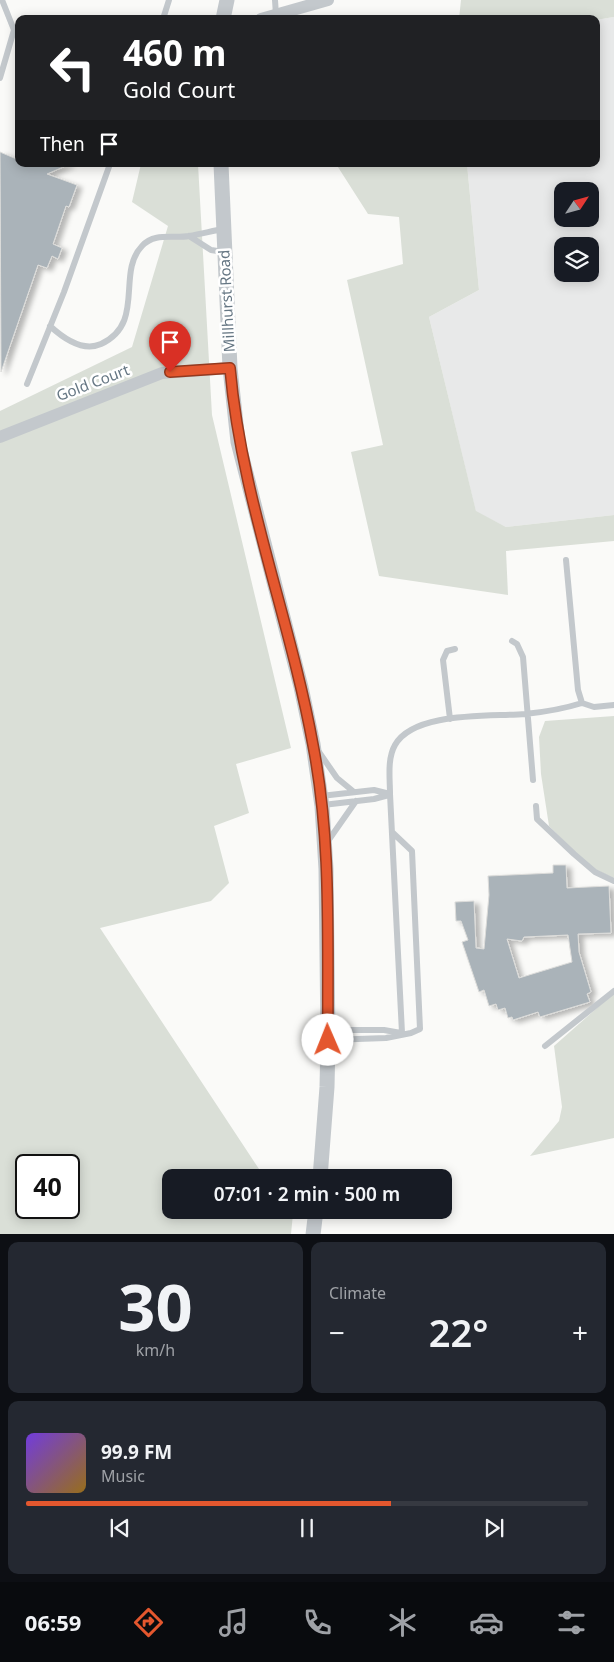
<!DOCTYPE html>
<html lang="en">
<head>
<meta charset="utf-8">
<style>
	body { margin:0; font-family:"Noto Sans",sans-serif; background:#242831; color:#f1f3f6; height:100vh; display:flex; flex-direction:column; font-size:19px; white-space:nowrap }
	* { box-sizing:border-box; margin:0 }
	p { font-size:16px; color:#9ea1a6 }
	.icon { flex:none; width:28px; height:28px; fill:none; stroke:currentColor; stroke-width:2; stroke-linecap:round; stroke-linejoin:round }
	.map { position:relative; height:1234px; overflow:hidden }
	.panel { display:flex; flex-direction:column; gap:8px; padding:8px; background:#0d0f14; flex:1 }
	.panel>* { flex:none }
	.guide { position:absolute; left:15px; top:15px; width:585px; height:152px; border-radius:10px; box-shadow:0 2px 12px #0003; background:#202124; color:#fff; overflow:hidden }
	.needle { width:32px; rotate:54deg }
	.fabs { position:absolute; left:554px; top:182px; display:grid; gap:10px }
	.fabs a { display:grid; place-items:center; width:45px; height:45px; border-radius:10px; background:#171b24; box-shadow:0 2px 12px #0003; font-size:25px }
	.speed { position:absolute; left:15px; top:1154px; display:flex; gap:10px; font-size:25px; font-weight:700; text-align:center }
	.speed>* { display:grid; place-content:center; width:65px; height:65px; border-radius:50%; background:#171b24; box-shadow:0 2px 12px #0003; line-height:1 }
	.speed .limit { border:2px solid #111; border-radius:8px; background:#fff; color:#111 }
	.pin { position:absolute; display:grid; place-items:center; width:42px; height:42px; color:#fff; margin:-51px -21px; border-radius:50% 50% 50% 0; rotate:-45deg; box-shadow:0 0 5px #0007 }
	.pin .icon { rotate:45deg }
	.me { position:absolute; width:55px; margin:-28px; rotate:359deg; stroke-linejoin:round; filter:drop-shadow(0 0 4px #0008) }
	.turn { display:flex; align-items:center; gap:18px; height:105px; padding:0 25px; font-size:22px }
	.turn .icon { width:65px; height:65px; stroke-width:2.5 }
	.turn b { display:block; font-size:35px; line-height:42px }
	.then { display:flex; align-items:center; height:48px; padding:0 25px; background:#0003; gap:10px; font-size:19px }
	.big { font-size:38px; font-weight:600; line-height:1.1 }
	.panel .tile { flex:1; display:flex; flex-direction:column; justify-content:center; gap:8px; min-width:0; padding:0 18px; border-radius:10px; background:#242831 }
	.panel .dial { align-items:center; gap:0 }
	.dial b { font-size:65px; line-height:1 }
	.song { display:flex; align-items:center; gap:15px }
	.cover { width:60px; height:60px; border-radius:8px; background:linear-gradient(135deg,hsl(260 70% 55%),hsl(40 70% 35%)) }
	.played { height:5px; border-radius:2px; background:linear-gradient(90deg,#e4572e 65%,#363941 65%) }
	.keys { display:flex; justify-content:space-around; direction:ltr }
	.heat { display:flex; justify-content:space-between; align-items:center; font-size:28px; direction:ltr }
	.panel .tiles { flex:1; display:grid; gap:8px; grid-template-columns:1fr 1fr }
	.tile:last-child { grid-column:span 2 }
	.trip { position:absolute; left:162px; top:1169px; width:290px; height:50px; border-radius:10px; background:#171b24; box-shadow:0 2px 12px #0003; font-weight:600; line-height:50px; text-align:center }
	.menu { display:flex; height:80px; justify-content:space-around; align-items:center; background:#090b0e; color:#9ea1a6 }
	.menu .icon { width:35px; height:35px }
	.menu .selected { color:#e4572e }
	.menu b { font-size:22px; color:#f1f3f6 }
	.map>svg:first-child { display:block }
</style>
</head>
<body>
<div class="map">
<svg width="614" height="1235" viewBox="0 0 614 1235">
	<defs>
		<filter id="shadow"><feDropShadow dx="5" dy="3" stdDeviation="2.5" flood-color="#0004"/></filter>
	</defs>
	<rect width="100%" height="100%" fill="#fafaf8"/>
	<path fill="#e8e9e9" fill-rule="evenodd" d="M 614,17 L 614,515 L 506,527 L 476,512 L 429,317 L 479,290 L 467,164 L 596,164 L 596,20 ZM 562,191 L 590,191 L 590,219 L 562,219 ZM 562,246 L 590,246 L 590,274 L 562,274 Z"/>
	<path fill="#dadfd7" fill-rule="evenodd" d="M 461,0 L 614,0 L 614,17 L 596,20 L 459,19 Z
		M 141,164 L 198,164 L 212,415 L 291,748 L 236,764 L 249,813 L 214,826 L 229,883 L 211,901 L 100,928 L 259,1169 L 255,1177 L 171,1178 L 171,1210 L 287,1210 L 293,1214 L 291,1234 L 0,1235 L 0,411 L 132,347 L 168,226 L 132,202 ZM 26,1165 L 69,1165 L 69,1208 L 26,1208 Z
		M 336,164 L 467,164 L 479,290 L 429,317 L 476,511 L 506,527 L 614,515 L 614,541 L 506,551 L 508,595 L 379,576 L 351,452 L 383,445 L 347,280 L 403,264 L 399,217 L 368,214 Z
		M 614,716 L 614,878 L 590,867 L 549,826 L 541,774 L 539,737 L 545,721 Z
		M 614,993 L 614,1138 L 530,1156 L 559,1121 L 562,1107 L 554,1046 Z"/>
	<path fill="#aab3b9" stroke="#dcdcda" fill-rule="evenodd" filter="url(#shadow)" d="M 0,152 L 19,160 L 19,164 L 70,164 L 47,174 L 77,185 L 69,207 L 66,206 L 53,244 L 62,248 L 58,259 L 52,256 L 47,268 L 38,265 L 1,372 Z
		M 553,865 L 566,865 L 567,888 L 609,886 L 611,933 L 578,934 L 579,952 L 591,992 L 587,994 L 590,1002 L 540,1017 L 538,1012 L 513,1020 L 512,1017 L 508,1018 L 505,1008 L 498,1010 L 496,1004 L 489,1006 L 484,990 L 479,992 L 462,942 L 468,940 L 461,921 L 456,921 L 455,902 L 474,901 L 476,948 L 484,949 L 489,895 L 488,876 L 553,873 ZM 568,935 L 572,962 L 519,978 L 507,939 L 522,941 L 524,937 Z"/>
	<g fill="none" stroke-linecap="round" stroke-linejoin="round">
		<path stroke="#c3c8cc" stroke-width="6" d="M 275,0 L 276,15
			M 163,19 L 169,0
			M 0,78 L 14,30 L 2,0
			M 189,236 L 211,250 L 224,252
			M 50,326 C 63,338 83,352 101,344 C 146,323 116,273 142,246 C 155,232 173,239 189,236 C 201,234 212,231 223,229
			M 27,384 L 64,292 L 110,164
			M 566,560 L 578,690 L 582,703 L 594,707 L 614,705
			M 512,641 L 517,644 L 523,657 L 533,780
			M 450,719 L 443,660 L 447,651 L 455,649
			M 319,752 L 337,778 L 354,792
			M 321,796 L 374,790 L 390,794
			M 323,805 L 374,799 L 389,795
			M 536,806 L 537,819 L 574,854 L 595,872 L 614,881
			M 328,841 L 356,801
			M 328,1030 L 384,1030 L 401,1033
			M 402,1033 L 390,794 C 390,779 387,759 395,745 C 414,711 491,717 525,714 C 545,712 563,709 582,703
			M 329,1040 L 386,1038 L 411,1033 L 420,1029 L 412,851 L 392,832
			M 545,1046 L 614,991"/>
		<path stroke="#c3c8cc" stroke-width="12" d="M 261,19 L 328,0
			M 0,437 L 162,373 L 230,368"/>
		<path stroke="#c3c8cc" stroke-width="15" d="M 223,19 L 227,0
			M 221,164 L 230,368 L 238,442 L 301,687 L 313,744 L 322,806 L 326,869 L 328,1040 L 327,1087 L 320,1178
			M 313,1235 L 316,1210"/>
	</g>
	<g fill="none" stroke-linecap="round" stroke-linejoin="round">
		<defs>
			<path id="route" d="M 170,372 L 230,368 C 241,497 290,618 313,745 C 332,842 327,942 328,1040"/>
		</defs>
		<use href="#route" stroke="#94391e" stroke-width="12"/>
		<use href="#route" stroke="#e4572e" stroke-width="9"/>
	</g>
	<g text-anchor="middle" stroke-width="5" stroke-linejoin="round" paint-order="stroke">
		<g font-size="15" fill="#657683" stroke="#fff">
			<text transform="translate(227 301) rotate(-93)" y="5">Millhurst Road</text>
			<text transform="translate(93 383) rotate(-21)" y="5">Gold Court</text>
		</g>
	</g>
</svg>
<div class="fabs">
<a><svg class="needle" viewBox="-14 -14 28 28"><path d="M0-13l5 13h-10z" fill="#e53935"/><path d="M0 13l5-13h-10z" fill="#9ea1a6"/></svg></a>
<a><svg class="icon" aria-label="layers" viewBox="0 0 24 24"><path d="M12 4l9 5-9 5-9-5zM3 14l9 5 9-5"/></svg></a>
</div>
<div class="speed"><div class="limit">40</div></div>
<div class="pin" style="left:170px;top:372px;background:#d93025"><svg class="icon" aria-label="arrive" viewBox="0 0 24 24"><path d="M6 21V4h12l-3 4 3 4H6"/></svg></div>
<svg class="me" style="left:328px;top:1040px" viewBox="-20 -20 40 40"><circle r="19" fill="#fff"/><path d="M0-13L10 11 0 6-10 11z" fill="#e4572e"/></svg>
<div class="trip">07:01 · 2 min · 500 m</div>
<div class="guide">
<div class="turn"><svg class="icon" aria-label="left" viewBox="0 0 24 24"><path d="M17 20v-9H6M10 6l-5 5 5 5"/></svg><div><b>460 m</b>Gold Court</div></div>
<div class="then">Then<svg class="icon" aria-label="arrive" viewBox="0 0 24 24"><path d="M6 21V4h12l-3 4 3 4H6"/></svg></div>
</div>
</div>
<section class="panel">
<div class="tiles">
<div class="tile dial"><b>30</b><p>km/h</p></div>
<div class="tile"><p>Climate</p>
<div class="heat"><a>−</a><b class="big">22°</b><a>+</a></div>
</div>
<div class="tile">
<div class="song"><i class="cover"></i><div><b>99.9 FM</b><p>Music</p></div></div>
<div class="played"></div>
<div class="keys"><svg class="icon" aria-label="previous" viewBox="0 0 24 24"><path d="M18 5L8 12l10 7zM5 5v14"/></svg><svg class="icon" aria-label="pause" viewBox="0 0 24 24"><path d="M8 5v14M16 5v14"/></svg><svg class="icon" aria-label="next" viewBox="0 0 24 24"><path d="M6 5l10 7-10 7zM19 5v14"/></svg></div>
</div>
</div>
</section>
<nav class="menu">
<b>06:59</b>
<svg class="icon selected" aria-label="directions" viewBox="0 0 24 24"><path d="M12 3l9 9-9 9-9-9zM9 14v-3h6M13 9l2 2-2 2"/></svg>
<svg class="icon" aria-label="music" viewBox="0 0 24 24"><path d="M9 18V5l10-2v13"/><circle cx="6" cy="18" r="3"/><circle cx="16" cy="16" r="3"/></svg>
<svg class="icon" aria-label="phone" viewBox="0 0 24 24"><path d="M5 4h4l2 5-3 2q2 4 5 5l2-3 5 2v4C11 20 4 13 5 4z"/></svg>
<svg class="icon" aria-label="climate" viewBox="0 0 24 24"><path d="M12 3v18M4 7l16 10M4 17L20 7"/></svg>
<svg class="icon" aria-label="car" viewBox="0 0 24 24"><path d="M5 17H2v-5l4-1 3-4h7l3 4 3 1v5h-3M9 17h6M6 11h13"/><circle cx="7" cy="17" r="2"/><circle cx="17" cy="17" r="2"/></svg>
<svg class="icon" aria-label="filters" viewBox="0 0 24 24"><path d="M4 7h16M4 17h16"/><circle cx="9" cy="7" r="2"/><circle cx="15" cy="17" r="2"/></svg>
</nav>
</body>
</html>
